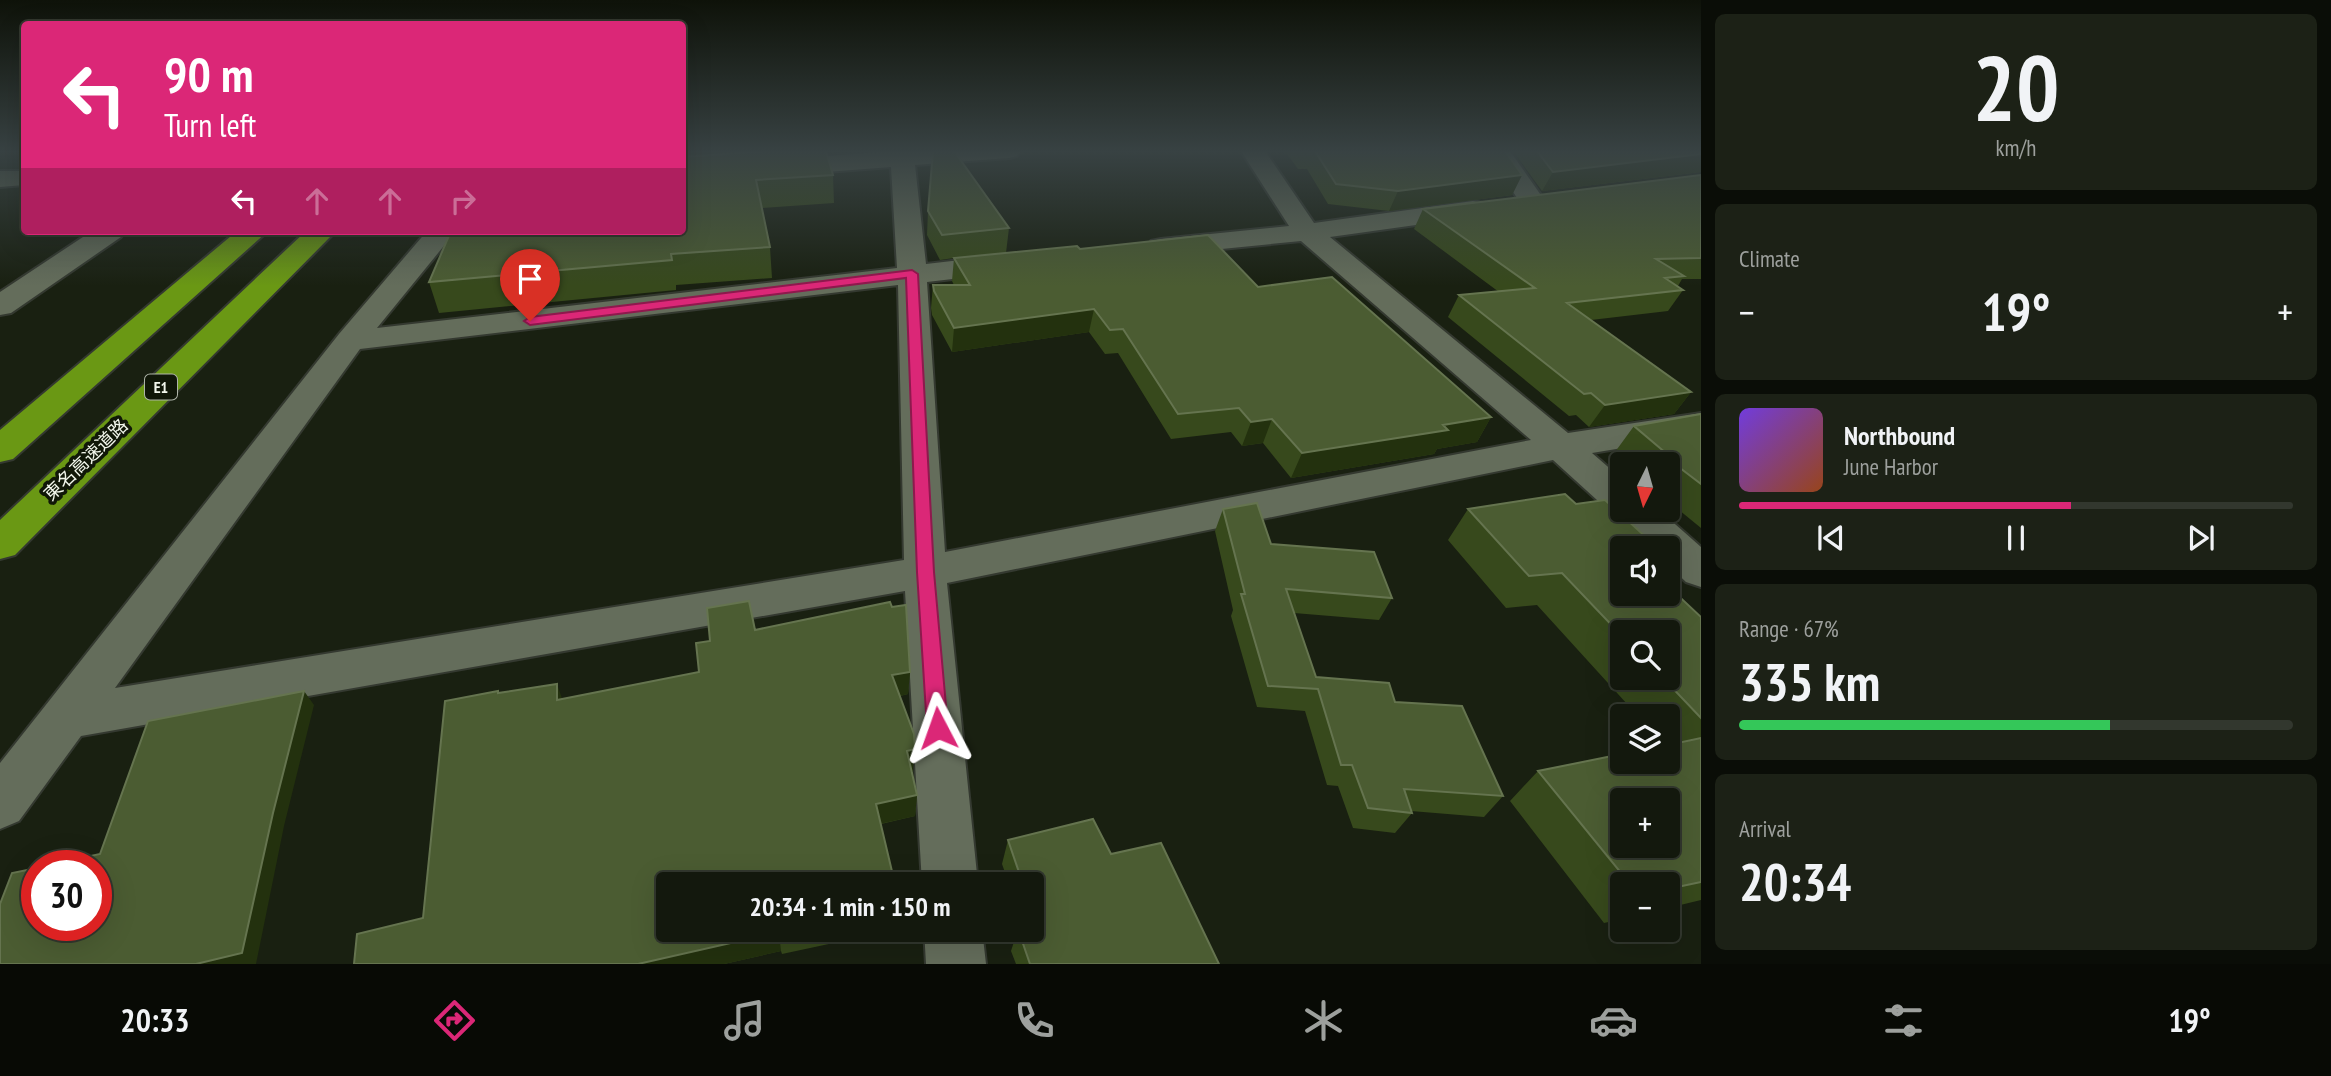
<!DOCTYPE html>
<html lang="en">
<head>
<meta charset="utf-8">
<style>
	body { margin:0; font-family:"PT Sans Narrow","Noto Sans JP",sans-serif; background:#1c2116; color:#f1f3f6; height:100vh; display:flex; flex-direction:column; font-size:26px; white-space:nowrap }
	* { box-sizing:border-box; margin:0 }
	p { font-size:23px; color:#9da09d }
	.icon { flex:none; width:38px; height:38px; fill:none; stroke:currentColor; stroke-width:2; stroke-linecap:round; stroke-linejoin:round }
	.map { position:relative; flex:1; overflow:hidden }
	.details { display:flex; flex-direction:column; gap:14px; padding:14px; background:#0a0d07; width:630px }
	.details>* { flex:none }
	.banner { position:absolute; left:21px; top:21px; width:665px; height:214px; border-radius:7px; box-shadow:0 7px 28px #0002,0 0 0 2px #32372e; background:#db2777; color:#fff; overflow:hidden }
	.needle { width:46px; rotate:185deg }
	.fabs { position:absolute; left:1610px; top:452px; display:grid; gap:14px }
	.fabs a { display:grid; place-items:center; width:70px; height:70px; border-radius:7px; background:#13180d; box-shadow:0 7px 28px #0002,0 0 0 2px #32372e; font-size:35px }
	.speed { position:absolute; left:21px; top:850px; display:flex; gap:14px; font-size:35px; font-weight:700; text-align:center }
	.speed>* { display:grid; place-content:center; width:91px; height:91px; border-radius:50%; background:#13180d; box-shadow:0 7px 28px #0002,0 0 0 2px #32372e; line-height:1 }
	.speed .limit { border:10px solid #d22; background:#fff; color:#111 }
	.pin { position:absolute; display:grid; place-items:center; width:60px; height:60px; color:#fff; margin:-72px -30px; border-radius:50% 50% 50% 0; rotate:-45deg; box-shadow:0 0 7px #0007 }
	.pin .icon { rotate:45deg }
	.me { position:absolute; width:77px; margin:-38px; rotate:356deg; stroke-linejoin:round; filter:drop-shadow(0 0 5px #0008) }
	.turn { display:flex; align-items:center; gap:24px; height:147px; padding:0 28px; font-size:32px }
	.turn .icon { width:91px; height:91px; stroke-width:2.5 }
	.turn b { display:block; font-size:49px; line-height:60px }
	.lanes { display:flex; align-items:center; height:66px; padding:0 28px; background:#0003; justify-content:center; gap:35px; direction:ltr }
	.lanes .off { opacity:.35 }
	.big { font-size:52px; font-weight:700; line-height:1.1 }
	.details .widget { flex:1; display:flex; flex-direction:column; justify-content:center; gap:10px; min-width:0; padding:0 24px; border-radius:10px; background:#1c2116 }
	.details .dial { align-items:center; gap:0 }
	.dial b { font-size:91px; line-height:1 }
	.song { display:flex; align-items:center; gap:21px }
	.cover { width:84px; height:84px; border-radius:10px; background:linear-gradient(135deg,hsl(260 70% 55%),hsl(20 70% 35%)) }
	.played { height:7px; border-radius:4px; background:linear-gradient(90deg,#db2777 60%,#32372e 60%) }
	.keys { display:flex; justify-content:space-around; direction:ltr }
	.heat { display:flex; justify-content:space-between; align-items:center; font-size:38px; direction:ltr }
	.charge { height:10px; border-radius:5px; background:linear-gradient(90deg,#34c759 67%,#32372e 0) }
	.trip { position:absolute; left:656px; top:872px; width:388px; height:70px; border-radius:7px; background:#13180d; box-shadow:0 7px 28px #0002,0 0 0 2px #32372e; font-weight:700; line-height:70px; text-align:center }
	.tab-bar { display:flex; height:112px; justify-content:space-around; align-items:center; background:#080a05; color:#9da09d }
	.tab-bar .icon { width:49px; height:49px }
	.tab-bar .active { color:#db2777 }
	.tab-bar b { font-size:32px; color:#f1f3f6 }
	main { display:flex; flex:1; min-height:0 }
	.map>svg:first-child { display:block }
</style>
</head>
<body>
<main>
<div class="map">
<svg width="1701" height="964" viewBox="0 0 1701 964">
	<rect width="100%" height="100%" fill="#192011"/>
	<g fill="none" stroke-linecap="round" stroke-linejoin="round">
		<defs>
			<path id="street" d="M 890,151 L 1021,151 L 1017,156 L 1009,158 L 915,165 L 926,264 L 1004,255 L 1014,258 L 1018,264 L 1014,270 L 1004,273 L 927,282 L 945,552 L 1531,440 L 1301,241 L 1161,255 L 1151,253 L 1147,247 L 1151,241 L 1161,239 L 1289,226 L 1241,151 L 1265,151 L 1314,223 L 1473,201 L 1482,203 L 1486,209 L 1482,215 L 1473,217 L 1330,237 L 1568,433 L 1701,413 L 1701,435 L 1592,453 L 1622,479 L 1622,509 L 1658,509 L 1701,547 L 1701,587 L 1686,582 L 1668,565 L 1668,548 L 1649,548 L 1613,511 L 1608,510 L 1553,460 L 947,583 L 978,884 L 922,884 L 905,591 L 81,736 L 19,821 L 0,829 L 0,763 L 339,334 L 427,231 L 456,231 L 377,328 L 897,268 L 891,167 L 682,183 L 682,168 ZM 898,285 L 904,560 L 115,688 L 360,349 Z
				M 1486,151 L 1510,151 L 1545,201 L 1541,207 L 1532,209 L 1523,207 Z
				M 0,171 L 24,171 L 24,185 L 0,187 Z
				M 92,231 L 125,231 L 121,237 L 11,313 L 0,315 L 0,292 Z
				M 924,929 L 982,929 L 986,964 L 926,964 Z"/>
			<path id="highway" d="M 237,231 L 268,231 L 13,459 L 0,462 L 0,430 Z
				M 306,231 L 336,231 L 15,555 L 0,559 L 0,520 Z"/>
		</defs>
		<use href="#street" stroke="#343930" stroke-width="4"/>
		<use href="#highway" stroke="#343930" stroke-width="4"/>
		<use href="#street" fill="#646d5b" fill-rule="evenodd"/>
		<use href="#highway" fill="#6a9814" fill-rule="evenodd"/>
	</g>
	<path fill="#37491c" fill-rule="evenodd" d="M 682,151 L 826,151 L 833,175 L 834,203 L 762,208 L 770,247 L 772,278 L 676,285 L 676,290 L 439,313 L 429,282 L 682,231 Z
		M 1285,151 L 1505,151 L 1522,175 L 1512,195 L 1389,211 L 1328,204 L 1307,169 L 1298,169 Z
		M 1513,151 L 1701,151 L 1701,172 L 1542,191 Z
		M 1701,175 L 1701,279 L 1682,279 L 1678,286 L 1683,290 L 1668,311 L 1591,320 L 1691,392 L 1674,414 L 1589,427 L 1576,415 L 1569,416 L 1448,317 L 1459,295 L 1499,292 L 1414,229 L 1423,209 Z
		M 928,211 L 1009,228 L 1006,253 L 1080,249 L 1258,287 L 1491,417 L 1477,442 L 1437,449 L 1434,454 L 1291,478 L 1263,443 L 1242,446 L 1231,432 L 1171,439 L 1118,353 L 1105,354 L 1089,332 L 952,352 L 932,315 L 931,308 L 933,285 L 954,285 L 952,281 L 954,258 L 940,260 L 927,235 Z
		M 1701,414 L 1701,528 L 1668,501 L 1668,464 L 1628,464 L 1615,452 L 1634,426 Z
		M 1223,509 L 1271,544 L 1392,598 L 1379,620 L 1294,613 L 1316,677 L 1395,702 L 1503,796 L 1484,817 L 1411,811 L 1412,813 L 1395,833 L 1353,828 L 1338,786 L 1327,785 L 1305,711 L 1257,707 L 1231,616 L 1233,610 L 1215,531 Z
		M 1468,509 L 1622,548 L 1701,617 L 1701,900 L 1668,908 L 1668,884 L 1622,884 L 1622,919 L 1604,923 L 1510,801 L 1538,771 L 1668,761 L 1668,716 L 1638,716 L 1537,605 L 1506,608 L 1448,540 ZM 1622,632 L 1668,677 L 1622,677 Z
		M 755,630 L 910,672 L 908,694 L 900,696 L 913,771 L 912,771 L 917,795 L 915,816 L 881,824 L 668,929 L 899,929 L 782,954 L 781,951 L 724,964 L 354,964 L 423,918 L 499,693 L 562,699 L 699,672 L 710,641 Z
		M 1008,840 L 1111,854 L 1219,964 L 1016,964 L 1011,951 L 1018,929 L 1032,929 L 1032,884 L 1009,884 L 1002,864 Z"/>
	<path fill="#23310e" d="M 1701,154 L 1701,172 L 1542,191 L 1553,172 Z
		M 1522,175 L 1512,195 L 1389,211 L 1398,191 Z
		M 1094,309 L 1089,332 L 952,352 L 954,328 Z
		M 1691,392 L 1674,414 L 1589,427 L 1605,405 Z
		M 1491,417 L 1477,442 L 1437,449 L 1434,454 L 1291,478 L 1302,453 L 1443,425 Z
		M 1272,419 L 1263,443 L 1242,446 L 1251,422 Z
		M 910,672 L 908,694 L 891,698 L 892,675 Z
		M 557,684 L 565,707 L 557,700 Z
		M 304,691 L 314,705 L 284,826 L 256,964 L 196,964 L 273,813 Z
		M 915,749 L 913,771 L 905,773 L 907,751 Z
		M 917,795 L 915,816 L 875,825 L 876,804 Z
		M 779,932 L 781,951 L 724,964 L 638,964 Z"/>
	<path fill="#4b5c32" stroke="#65744f" stroke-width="2" fill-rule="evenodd" d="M 766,151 L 826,151 L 833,175 L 756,180 L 770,247 L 671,254 L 672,260 L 429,282 L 451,231 L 682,231 L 682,157 Z
		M 933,151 L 954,151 L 1009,228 L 942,235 L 928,211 Z
		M 1315,151 L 1505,151 L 1522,175 L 1398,191 L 1336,184 Z
		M 1537,151 L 1701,151 L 1701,154 L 1553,172 Z
		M 1701,175 L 1701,258 L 1656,259 L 1684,276 L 1665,278 L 1683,290 L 1567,303 L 1691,392 L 1605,405 L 1591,393 L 1584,394 L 1459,295 L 1535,288 L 1423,209 Z
		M 1208,235 L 1258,287 L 1332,277 L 1491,417 L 1443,425 L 1448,430 L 1302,453 L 1272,419 L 1251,422 L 1239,408 L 1178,414 L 1123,329 L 1110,330 L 1094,309 L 954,328 L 934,291 L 933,285 L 970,285 L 954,258 L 1077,246 L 1080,249 Z
		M 1701,414 L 1701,484 L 1663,455 L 1667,454 L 1634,426 Z
		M 1565,494 L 1576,504 L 1605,500 L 1658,548 L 1622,548 L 1622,593 L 1668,593 L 1668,586 L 1701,617 L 1701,718 L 1662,677 L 1668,677 L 1668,632 L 1622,632 L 1622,636 L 1562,573 L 1529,576 L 1468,509 Z
		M 1257,503 L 1271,544 L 1374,552 L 1392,598 L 1286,589 L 1316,677 L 1389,683 L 1395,702 L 1462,706 L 1503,796 L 1404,789 L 1412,813 L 1368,808 L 1352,765 L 1341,765 L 1318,689 L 1268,686 L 1241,594 L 1245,594 L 1223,509 Z
		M 749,601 L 755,630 L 890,602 L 892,607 L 906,605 L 910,672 L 892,675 L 914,734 L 915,749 L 907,751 L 917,795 L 876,804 L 895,884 L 668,884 L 668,929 L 807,929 L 779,935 L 779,932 L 638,964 L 354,964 L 357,934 L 423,918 L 445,701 L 498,691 L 498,693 L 557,684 L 557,700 L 699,672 L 696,643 L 710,641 L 707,608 Z
		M 304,691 L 273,813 L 242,953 L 196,964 L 0,964 L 0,904 L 12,873 L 37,868 L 37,926 L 96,926 L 96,866 L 45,866 L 100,854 L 148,721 Z
		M 1701,738 L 1701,882 L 1668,889 L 1668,884 L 1630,884 L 1538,771 L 1622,754 L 1622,761 L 1668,761 L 1668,745 ZM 1622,800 L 1668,800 L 1668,845 L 1622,845 Z
		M 1093,819 L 1111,854 L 1161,843 L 1219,964 L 1030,964 L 1018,929 L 1032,929 L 1032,926 L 1037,926 L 1032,913 L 1032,884 L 1023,884 L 1008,840 Z"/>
	<linearGradient id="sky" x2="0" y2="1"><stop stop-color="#0e1209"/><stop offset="0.53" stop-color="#384243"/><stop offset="1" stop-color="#384243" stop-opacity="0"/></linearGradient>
	<rect width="1701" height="286" fill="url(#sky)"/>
	<path fill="#db2777" stroke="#8e194d" stroke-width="2" d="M 912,270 L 918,274 L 934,572 L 948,728 L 945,734 L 938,737 L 930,734 L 927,728 L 917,572 L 906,278 L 530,325 L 524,321 L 530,317 Z"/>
	<g text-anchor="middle" stroke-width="7" stroke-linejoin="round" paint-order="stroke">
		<rect fill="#101708" stroke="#aeb4a8" stroke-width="2" x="145" y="374.5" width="32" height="25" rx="5"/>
		<g font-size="16" font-weight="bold" fill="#f2f7ec">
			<text x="161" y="393">E1</text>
		</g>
		<g font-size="18" fill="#f2f7ec" stroke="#101708">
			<text transform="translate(86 460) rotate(-44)" y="6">東名高速道路</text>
		</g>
	</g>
</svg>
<div class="fabs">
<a><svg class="needle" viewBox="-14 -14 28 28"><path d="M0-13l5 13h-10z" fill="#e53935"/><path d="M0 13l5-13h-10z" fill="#9da09d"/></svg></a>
<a><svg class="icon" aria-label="sound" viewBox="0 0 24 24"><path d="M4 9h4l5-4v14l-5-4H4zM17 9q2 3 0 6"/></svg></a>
<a><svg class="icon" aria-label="search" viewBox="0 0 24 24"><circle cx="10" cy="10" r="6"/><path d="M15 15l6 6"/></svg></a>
<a><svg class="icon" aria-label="layers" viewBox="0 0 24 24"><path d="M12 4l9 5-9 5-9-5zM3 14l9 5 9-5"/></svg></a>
<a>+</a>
<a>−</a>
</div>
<div class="speed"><div class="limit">30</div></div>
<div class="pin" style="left:530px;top:321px;background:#d93025"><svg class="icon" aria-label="arrive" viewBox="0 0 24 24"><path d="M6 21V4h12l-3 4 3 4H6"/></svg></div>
<svg class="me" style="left:938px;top:728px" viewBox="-20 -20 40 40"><path d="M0-17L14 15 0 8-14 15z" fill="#db2777" stroke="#fff" stroke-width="4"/></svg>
<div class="trip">20:34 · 1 min · 150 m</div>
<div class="banner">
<div class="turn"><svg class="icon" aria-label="left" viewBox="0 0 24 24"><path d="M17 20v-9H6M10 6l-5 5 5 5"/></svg><div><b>90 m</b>Turn left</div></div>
<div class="lanes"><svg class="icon" aria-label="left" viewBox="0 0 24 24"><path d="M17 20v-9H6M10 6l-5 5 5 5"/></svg><svg class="icon off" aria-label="ahead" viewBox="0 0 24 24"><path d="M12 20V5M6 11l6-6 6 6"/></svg><svg class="icon off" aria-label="ahead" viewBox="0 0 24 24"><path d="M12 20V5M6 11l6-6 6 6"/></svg><svg class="icon off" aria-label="right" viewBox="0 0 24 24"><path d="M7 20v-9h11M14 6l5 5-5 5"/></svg></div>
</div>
</div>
<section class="details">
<div class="widget dial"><b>20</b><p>km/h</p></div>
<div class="widget"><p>Climate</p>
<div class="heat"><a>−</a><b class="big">19°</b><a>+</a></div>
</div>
<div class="widget">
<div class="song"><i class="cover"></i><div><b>Northbound</b><p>June Harbor</p></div></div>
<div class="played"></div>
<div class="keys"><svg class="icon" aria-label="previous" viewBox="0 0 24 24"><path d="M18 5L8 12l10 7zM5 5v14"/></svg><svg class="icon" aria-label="pause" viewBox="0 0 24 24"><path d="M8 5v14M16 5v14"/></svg><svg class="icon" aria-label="next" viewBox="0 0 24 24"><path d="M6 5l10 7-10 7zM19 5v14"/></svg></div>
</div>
<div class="widget"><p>Range · 67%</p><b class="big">335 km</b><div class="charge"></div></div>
<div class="widget"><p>Arrival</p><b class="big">20:34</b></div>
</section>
</main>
<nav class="tab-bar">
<b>20:33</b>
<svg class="icon active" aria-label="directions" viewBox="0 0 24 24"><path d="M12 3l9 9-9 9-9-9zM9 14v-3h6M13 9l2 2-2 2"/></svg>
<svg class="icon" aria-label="music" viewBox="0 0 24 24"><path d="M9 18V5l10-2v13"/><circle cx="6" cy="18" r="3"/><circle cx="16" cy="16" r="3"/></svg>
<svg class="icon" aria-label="phone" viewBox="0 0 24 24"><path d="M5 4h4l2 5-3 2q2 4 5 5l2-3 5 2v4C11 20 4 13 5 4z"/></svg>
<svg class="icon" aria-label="climate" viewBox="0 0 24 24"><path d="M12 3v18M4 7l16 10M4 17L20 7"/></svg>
<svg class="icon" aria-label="car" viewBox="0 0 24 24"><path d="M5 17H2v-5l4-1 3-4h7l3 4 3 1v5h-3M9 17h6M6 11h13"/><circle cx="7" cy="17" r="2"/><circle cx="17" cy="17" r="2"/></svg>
<svg class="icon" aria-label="filters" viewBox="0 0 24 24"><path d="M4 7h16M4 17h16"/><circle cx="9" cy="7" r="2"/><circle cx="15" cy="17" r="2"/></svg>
<b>19°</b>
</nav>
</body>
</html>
